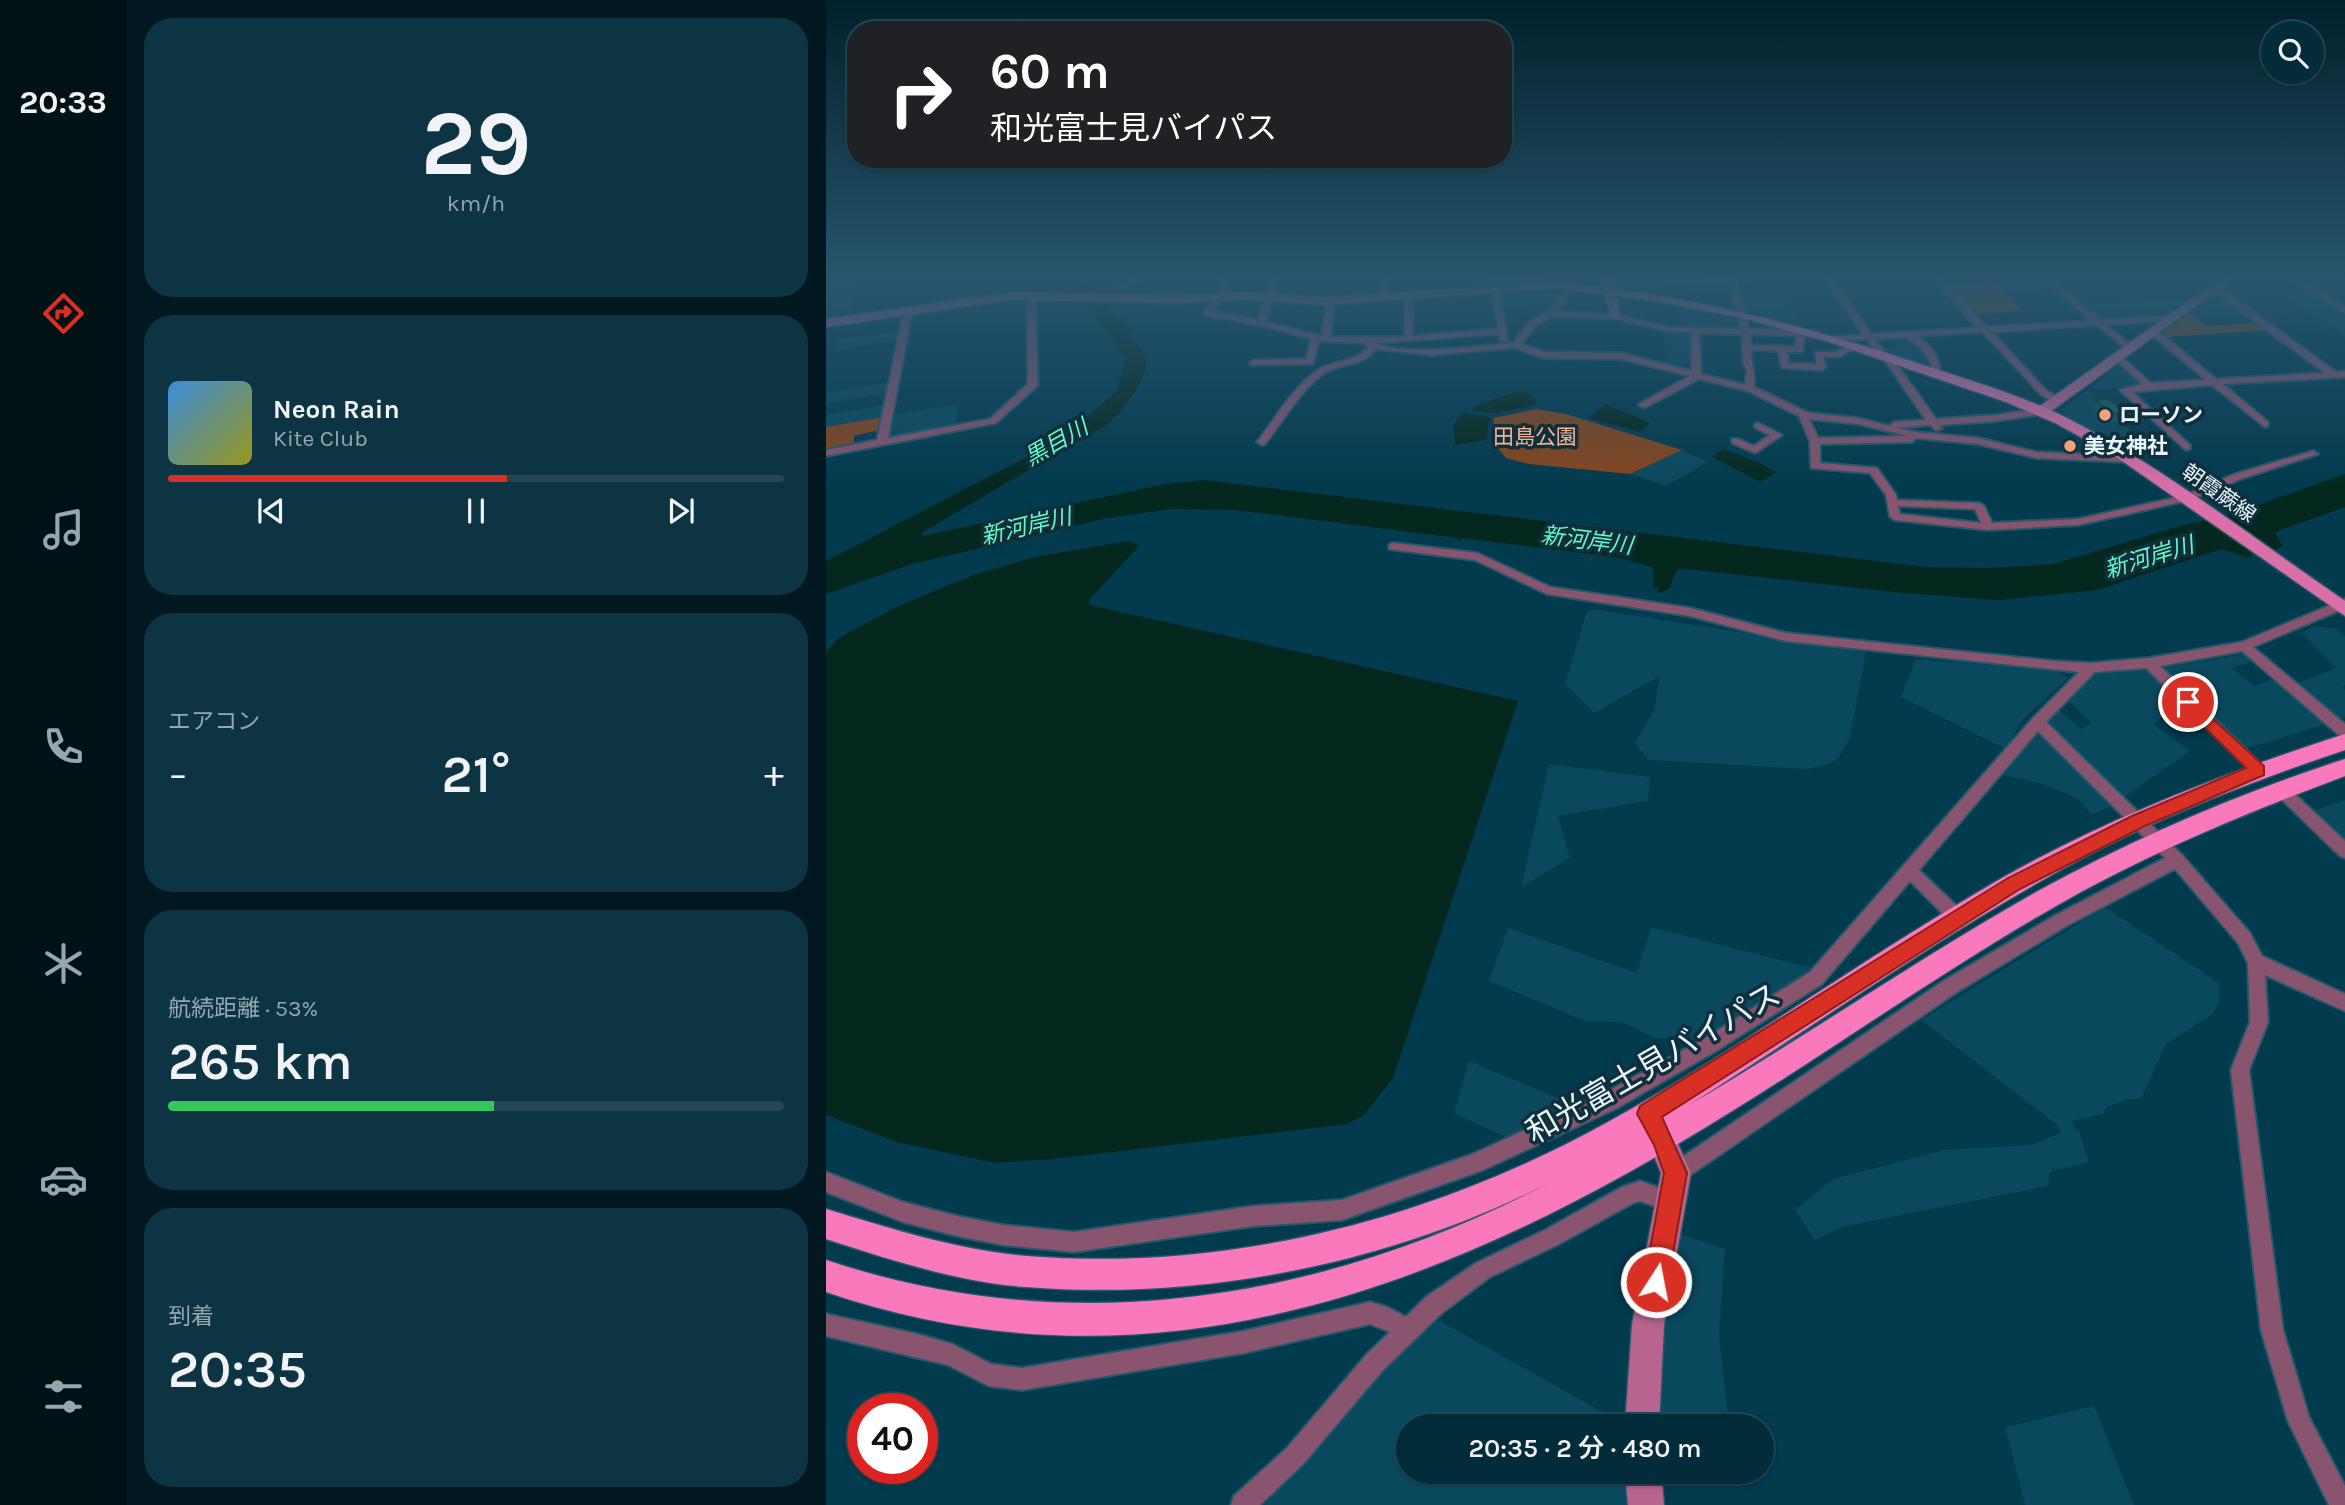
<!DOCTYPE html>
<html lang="ja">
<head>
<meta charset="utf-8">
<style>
	body { margin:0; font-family:Karla,"Noto Sans JP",sans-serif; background:#0c3442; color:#f1f3f6; height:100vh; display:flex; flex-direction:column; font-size:26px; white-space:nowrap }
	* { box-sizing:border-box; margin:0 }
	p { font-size:23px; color:#96a7af }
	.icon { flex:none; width:38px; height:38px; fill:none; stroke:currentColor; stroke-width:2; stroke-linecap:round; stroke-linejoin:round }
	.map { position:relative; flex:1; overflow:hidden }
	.drawer { display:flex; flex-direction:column; gap:18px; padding:18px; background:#011820; width:700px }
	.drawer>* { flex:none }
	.banner { position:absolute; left:21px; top:21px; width:665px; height:147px; border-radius:28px; box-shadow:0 2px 5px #0004,0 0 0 2px #234854; background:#202124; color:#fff; overflow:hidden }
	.tools { position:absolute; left:1435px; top:21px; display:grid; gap:14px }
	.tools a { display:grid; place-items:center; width:63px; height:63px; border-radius:50%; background:#022c3a; box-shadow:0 2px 5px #0004,0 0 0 2px #234854; font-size:35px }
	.speed { position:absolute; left:21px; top:1393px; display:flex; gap:14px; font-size:35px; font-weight:700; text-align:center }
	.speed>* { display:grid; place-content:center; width:91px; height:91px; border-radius:50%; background:#022c3a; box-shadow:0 2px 5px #0004,0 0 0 2px #234854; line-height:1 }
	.speed .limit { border:10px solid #d22; background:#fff; color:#111 }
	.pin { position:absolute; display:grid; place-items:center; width:60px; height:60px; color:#fff; margin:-30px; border:4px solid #fff; border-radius:50%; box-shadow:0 2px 7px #0007 }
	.me { position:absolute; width:77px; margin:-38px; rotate:11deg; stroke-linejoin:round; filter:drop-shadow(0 0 5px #0008) }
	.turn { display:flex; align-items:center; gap:24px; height:147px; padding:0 28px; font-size:32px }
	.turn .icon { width:91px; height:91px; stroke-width:2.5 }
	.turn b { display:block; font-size:49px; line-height:60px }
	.big { font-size:52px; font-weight:600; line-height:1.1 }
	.drawer .tile { flex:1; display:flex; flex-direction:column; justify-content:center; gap:10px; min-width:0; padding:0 24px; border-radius:28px; background:#0c3442 }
	.drawer .dial { align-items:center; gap:0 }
	.dial b { font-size:91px; line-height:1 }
	.song { display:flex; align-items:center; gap:21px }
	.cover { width:84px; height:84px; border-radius:10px; background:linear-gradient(135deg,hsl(210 70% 55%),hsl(60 70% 35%)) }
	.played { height:7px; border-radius:4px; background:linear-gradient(90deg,#d93025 55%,#234854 55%) }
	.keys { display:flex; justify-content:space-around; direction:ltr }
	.heat { display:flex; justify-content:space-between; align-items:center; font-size:38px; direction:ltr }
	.charge { height:10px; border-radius:5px; background:linear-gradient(90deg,#34c759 53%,#234854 0) }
	.trip { position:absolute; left:570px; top:1414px; width:378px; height:70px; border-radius:35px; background:#022c3a; box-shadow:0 2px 5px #0004,0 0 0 2px #234854; font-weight:600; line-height:70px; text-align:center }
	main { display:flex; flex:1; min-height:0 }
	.tabs { display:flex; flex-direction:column; width:126px; justify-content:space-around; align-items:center; background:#011217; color:#96a7af }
	.tabs .icon { width:49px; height:49px }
	.tabs .selected { color:#d93025 }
	.tabs b { font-size:32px; color:#f1f3f6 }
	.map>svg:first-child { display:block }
</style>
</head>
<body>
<main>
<nav class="tabs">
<b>20:33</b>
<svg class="icon selected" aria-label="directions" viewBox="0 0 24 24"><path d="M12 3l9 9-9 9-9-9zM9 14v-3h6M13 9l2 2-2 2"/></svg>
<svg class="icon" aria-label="music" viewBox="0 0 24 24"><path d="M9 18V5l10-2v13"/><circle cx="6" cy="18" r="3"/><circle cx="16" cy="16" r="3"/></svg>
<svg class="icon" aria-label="phone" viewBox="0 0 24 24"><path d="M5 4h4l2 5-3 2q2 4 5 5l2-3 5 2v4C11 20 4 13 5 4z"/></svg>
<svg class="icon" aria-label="climate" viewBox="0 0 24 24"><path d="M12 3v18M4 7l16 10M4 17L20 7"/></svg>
<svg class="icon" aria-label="car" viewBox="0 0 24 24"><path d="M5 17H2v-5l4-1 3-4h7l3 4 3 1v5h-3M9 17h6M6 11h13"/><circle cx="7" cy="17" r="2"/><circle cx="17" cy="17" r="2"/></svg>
<svg class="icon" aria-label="filters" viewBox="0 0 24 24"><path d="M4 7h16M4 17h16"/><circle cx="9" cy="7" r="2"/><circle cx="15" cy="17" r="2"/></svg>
</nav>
<section class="drawer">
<div class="tile dial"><b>29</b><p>km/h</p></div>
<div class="tile">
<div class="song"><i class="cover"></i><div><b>Neon Rain</b><p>Kite Club</p></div></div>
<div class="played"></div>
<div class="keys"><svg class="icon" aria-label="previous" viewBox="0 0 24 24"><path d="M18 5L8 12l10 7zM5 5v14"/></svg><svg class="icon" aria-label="pause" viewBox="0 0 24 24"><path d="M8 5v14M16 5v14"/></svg><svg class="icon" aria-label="next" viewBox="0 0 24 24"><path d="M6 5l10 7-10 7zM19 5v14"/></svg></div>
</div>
<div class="tile"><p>エアコン</p>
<div class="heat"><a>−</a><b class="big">21°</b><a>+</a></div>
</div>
<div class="tile"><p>航続距離 · 53%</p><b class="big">265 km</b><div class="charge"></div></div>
<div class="tile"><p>到着</p><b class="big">20:35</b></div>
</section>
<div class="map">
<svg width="1519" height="1505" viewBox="0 0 1519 1505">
	<rect width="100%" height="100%" fill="#023a4e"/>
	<path fill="#0a485e" d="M 0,277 L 28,277 L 30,288 L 26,316 L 0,320 Z
		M 1112,277 L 1215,277 L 1227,288 L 1179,291 L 1169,282 L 1120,285 Z
		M 904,281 L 907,293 L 865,295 L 860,283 Z
		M 949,286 L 957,295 L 977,327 L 917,311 L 911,288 Z
		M 1479,288 L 1519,314 L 1519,337 L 1450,290 Z
		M 736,290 L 727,303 L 675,306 L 673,294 Z
		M 1392,293 L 1423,315 L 1371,318 L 1364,313 Z
		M 1355,299 L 1360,302 L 1340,317 L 1275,321 L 1256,304 Z
		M 850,304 L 913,317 L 914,330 L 861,328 Z
		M 74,330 L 72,340 L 8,351 L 11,340 Z
		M 838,331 L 865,333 L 866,365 L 841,364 Z
		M 1082,336 L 1100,349 L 1107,368 L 1055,349 L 1071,347 L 1068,337 Z
		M 1295,363 L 1319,385 L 1270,390 L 1267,386 Z
		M 64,382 L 62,393 L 0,403 L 0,393 Z
		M 1263,389 L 1300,427 L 1322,453 L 1307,454 L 1241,418 L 1236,409 Z
		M 132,404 L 130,427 L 67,439 L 60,436 L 65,415 Z
		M 59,405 L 57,417 L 0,427 L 0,415 Z
		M 856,450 L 882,462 L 840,486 L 804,474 Z
		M 767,609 L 1040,652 L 1024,737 L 1013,757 L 1003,764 L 982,769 L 822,760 L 809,743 L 828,710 L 834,676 L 768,713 L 739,684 L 761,611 Z
		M 1487,626 L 1511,629 L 1519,637 L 1519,685 L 1516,687 L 1519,690 L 1519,717 L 1509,720 L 1467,685 L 1510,668 L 1476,633 Z
		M 1419,654 L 1430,660 L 1406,668 L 1428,686 L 1450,678 L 1503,723 L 1416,750 L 1335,668 Z
		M 1090,659 L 1226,669 L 1242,678 L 1195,721 L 1180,749 L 1075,697 Z
		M 1315,668 L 1324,669 L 1354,699 L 1328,725 L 1364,751 L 1294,800 L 1219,725 L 1232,709 L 1255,729 L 1266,723 L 1240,699 L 1266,672 Z
		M 1215,730 L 1287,805 L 1265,815 L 1253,799 L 1217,784 L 1176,775 Z
		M 723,764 L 824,777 L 822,801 L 732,816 L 744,858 L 695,887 Z
		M 1519,800 L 1519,846 L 1484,812 Z
		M 1279,907 L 1393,983 L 1394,1001 L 1387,1014 L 1340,1044 L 1315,1099 L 1303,1099 L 1281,1107 L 1277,1114 L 1246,1121 L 1249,1130 L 1253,1131 L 1263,1162 L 1224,1172 L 1222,1186 L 1015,1227 L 989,1240 L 969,1210 L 1007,1179 L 1118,1150 L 1204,1145 L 1235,1133 L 1231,1125 L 1095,1020 Z
		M 825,927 L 986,968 L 980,978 L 876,1041 L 828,1038 L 796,1022 L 759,1021 L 663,981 L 682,928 L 811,973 Z
		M 643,1061 L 754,1107 L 688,1141 L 628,1113 Z
		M 851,1233 L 899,1249 L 893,1336 L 903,1426 L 828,1426 L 831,1335 Z
		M 612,1320 L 802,1426 L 583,1426 L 583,1472 L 803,1472 L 806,1505 L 438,1505 L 551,1377 Z
		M 1268,1406 L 1308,1505 L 1199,1505 L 1179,1427 Z"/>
	<path fill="#88451c" d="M 1170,282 L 1198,311 L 1148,314 L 1120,285 Z
		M 1364,313 L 1381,326 L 1434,323 L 1445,330 L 1337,337 L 1334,334 Z
		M 710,409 L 740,414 L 856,450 L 804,474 L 703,464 L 680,458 L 666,441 L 668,418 Z
		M 57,417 L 53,430 L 28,436 L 28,444 L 0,449 L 0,427 Z"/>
	<path fill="#04281e" d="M 254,277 L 269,277 C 262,301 291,316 307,330 L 305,338 C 312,345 318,350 320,360 C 323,379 294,414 280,425 L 95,533 L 97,536 L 339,484 L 377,480 L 1100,567 L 1164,568 L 1228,564 L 1357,525 L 1401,516 L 1519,474 L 1519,507 L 1449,532 L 1456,546 L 1445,552 L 1426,553 L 1423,558 L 1396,549 L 1271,590 L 1173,600 L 1077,593 L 861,569 L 851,570 L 843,589 L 833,593 L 832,588 L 827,587 L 827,567 L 790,557 L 636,538 L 632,542 L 632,538 L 410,510 L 346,509 L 281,518 L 86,564 L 0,594 L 0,561 L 207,454 L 252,426 L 291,390 L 299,358 L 273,321 L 267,318 L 269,313 C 257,306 248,297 248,281 Z
		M 701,391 L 711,403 L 709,405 L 671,413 L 647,411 L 647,407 L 688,392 Z
		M 779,404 L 824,423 L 814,432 L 763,418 Z
		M 637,413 L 664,417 L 660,440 L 629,445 L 628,424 Z
		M 897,449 L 935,463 L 950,473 L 934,482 L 886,457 Z
		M 302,541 L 313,546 L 264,599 L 263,605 L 692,701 L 567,1078 L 539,1114 L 522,1124 L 227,1159 L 169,1163 L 71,1142 L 0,1115 L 0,652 L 14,637 L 77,604 L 150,574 L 209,557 Z"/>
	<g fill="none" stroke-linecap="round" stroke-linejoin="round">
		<defs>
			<path id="street" d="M 308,277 L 317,277 L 298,290 L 292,290 L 292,286 Z
				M 388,277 L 396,277 L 401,285 L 399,296 L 387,312 L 432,320 L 445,277 L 453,277 L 440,322 L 495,336 L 501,301 L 505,299 L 509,301 L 504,337 L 579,337 L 579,296 L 583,294 L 587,296 L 587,336 L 672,329 L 664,277 L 672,277 L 681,340 L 675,340 L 673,334 L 549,343 C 583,357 650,346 687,343 L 704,321 L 723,311 L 746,283 L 750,285 L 732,311 L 791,315 L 841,327 L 915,329 L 903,281 L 782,287 L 778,285 L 782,283 L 932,277 L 928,279 L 910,280 L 923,329 L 991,331 L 995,334 L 991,337 L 979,336 L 976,352 L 961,352 L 963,363 L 991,364 L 989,352 L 1009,352 L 1028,343 L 1032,346 L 1013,357 L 997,357 L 1000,367 L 996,370 L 956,368 L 952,351 L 925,350 C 925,365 929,371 928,387 L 983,413 L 1032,418 L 1064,426 L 1068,422 L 1100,420 L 1060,362 L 1067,356 L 1071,359 L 1069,362 L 1110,419 L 1170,415 L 1216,408 L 1221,411 L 1216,414 L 1170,421 L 1114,425 L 1116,428 L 1111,431 L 1104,425 L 1071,428 L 1089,432 L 1152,438 L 1210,452 L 1303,456 L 1308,459 L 1303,462 L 1210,458 L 1152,444 L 1090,438 L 1086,442 L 994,444 L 994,463 L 1051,468 L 1070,495 L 1071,500 L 1153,503 L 1158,506 L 1166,523 L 1252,519 L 1357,496 L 1409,474 L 1487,451 L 1492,454 L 1417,478 L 1364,500 L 1252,525 L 1162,530 L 1069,520 L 1064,517 L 1060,495 L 1044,473 L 985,468 L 984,441 L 973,416 L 922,391 L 873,379 L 818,408 L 813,405 L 815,403 L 864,376 L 795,359 L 718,358 L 689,348 L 605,355 L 549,349 C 537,368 512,362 496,375 C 473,393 457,421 439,444 L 436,445 L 431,442 L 433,440 C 450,417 466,389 489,372 C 505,359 530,364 543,346 L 535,343 L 493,341 L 487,364 L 425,365 L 424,363 L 428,360 L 480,359 L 485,339 L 441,327 L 379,315 L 378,313 L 391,296 L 393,285 ZM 727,316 L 791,319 L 841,331 L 865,332 L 866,371 L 795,353 L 719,352 L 695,344 L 710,325 ZM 873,333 L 916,334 L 917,363 L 921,371 L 919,385 L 875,374 ZM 924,334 L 971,336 L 969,347 L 925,345 ZM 983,419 L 1032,424 L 1082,436 L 992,438 ZM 1072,506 L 1149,509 L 1155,523 L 1074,514 Z
				M 556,277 L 564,277 L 561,298 L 557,300 L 553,298 Z
				M 997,277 L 1005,277 L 1045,334 L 1152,328 L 1106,277 L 1114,277 L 1161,327 L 1265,321 L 1215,277 L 1224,277 L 1275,320 L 1347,316 L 1351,318 L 1347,320 L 1280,325 L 1307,347 L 1307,351 L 1304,352 L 1271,325 L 1166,332 L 1221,391 L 1234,399 L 1234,403 L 1231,404 L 1215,395 L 1157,332 L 1091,336 C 1104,346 1114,356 1114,373 L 1110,376 L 1106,373 C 1105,355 1094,347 1081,337 L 1049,339 L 1060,355 L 1056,358 L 1053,357 L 1041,339 L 1004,341 L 1003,339 L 1007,336 L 1037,335 Z
				M 1463,277 L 1472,277 L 1519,307 L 1519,313 Z
				M 1386,286 L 1392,286 L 1510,372 L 1519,371 L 1519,377 L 1397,384 L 1442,422 L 1442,426 L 1439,427 L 1386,385 L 1306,392 L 1364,445 L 1364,449 L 1360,450 L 1294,390 L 1316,384 L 1289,359 L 1288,357 L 1292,354 L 1325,383 L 1380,380 L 1325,334 L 1325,330 L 1331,330 L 1390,379 L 1499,373 L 1386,290 Z
				M 205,294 L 209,296 L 212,385 L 170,423 L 0,456 L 0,450 L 51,440 L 78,311 L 82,309 L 86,311 L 62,438 L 164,419 L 202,384 L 201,296 Z
				M 932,423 L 956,435 L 929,453 L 906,443 L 906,439 L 912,439 L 928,446 L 944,435 L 929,428 L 929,424 Z
				M 567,543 L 651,553 L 724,587 L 864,608 L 960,633 L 1228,661 L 1265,663 L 1323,658 L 1416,642 L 1519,599 L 1519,608 L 1427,647 L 1519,724 L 1519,737 L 1514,736 L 1416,651 L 1334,666 L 1437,766 L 1439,770 L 1437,774 L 1427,774 L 1320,668 L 1269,672 L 1220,722 L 1356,855 L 1424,933 L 1436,956 L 1519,994 L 1519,1011 L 1439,975 L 1442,1022 L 1423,1070 L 1457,1330 L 1483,1417 L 1519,1486 L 1519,1505 L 1503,1505 L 1462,1421 L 1435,1330 L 1405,1070 L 1424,1022 L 1422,963 L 1412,943 L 1349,869 L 1242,925 L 1131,992 L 857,1180 L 850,1183 L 843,1180 L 840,1173 L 843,1166 L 1119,980 L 1230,915 L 1339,858 L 1212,731 L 1093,870 L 1138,913 L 1140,918 L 1138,923 L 1132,925 L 1126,923 L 1084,881 L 996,984 L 890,1051 L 791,1108 L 657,1170 L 516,1220 L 428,1226 L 248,1252 L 177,1245 L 131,1236 L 77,1222 L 0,1192 L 0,1172 L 77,1202 L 131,1216 L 177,1225 L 248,1232 L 428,1206 L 516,1200 L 647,1154 L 777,1094 L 878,1039 L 984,972 L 1207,718 L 1253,672 L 960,641 L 864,616 L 721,594 L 649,560 L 563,549 L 563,545 Z
				M 1455,784 L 1460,786 L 1519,841 L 1519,858 L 1514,856 L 1450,794 L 1448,790 L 1450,786 Z
				M 814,1181 L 853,1195 L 856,1202 L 853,1209 L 846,1212 L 814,1201 L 807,1203 L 733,1244 L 664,1277 L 616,1313 L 557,1370 L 477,1464 L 434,1505 L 405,1505 L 408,1496 L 461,1448 L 541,1354 L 564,1332 L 544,1324 L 418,1353 L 196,1390 L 163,1386 L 122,1365 L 0,1336 L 0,1314 L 91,1334 L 126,1344 L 165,1364 L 196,1368 L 418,1331 L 544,1302 L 561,1307 L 580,1317 L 600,1297 L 650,1263 L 719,1230 L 796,1187 Z"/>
			<path id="secondary" d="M 774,277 L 786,277 L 795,320 L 785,317 Z
				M 1397,277 L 1410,277 L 1221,414 L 1211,414 L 1211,408 Z
				M 746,282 L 750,283 L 750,287 L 498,305 L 420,300 L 348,303 L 186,300 L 0,327 L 0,319 L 186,292 L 348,295 L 420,292 L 498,297 Z
				M 829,1111 L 839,1115 L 865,1173 L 838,1325 L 833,1426 L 799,1426 L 806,1325 L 835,1173 L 815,1125 L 819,1115 Z
				M 799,1472 L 835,1472 L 838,1505 L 802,1505 Z"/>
			<path id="primary" d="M 663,277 C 699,276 733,282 769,286 C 882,300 989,329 1097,365 C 1145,381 1195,395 1241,418 C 1339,468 1428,539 1519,601 L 1519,616 L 1289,456 L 1229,423 L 1180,402 L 1003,342 L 916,318 L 828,301 L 669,280 Z"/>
			<path id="highway" d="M 1519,734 L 1519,750 C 1420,783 1322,821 1231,872 C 1104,942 986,1028 863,1105 C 981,1036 1093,958 1212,891 C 1309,838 1414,793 1519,759 L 1519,776 C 1420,813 1322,853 1230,906 C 1119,969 1015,1044 906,1111 C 627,1286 328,1404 0,1292 L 0,1260 C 246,1343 502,1300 729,1180 C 568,1263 380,1301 200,1287 C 131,1282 65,1260 0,1239 L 0,1209 C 66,1229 132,1250 201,1256 C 403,1272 605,1220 782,1122 C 917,1047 1042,955 1176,878 C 1284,817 1401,772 1519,734 Z"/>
		</defs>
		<use href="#street" stroke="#26586a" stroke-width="4"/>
		<use href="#secondary" stroke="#26586a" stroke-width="3"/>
		<use href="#primary" stroke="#26586a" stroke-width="3"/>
		<use href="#highway" stroke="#26586a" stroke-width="3"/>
		<use href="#street" fill="#89546e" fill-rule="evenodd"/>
		<use href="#secondary" fill="#b7648e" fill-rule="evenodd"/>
		<use href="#primary" fill="#db6fa7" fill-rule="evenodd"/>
		<use href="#highway" fill="#fa79bd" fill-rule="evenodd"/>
	</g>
	<path fill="#135059" d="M 1270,400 L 1298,413 L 1293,422 L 1280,422 L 1266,409 Z"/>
	<path fill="#165d67" stroke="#0f4148" stroke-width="2" d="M 1283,399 L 1298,413 L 1284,413 L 1270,400 Z"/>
	<linearGradient id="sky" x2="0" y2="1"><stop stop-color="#01202b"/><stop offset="0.57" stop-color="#28556e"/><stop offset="1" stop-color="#28556e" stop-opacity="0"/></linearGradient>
	<rect width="1519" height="488" fill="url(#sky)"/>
	<path fill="#d93025" stroke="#8d1f18" stroke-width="2" d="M 1362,696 L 1438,766 L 1438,775 L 1319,826 L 1194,889 L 836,1117 L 861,1173 L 842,1282 L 839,1290 L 830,1294 L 822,1290 L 818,1282 L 838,1173 L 828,1145 L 811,1114 L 814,1106 L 1182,878 L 1306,816 L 1420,768 L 1357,706 L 1357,698 Z"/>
	<g fill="#f0a378" stroke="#112e3b" stroke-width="2.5">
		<circle cx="1279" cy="415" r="7"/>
		<circle cx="1244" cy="446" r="7"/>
	</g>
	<g text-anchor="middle" stroke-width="7" stroke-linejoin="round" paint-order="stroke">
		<g font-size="21" font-weight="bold" fill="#e6f6ff" stroke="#112e3b" text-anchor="start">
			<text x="1293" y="422">ローソン</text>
			<text x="1258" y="453">美女神社</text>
		</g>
		<g font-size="21" fill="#f4b593" stroke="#112e3b">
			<text x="709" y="444">田島公園</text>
		</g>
		<g font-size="21" fill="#e6f6ff" stroke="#112e3b">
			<text transform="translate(1393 493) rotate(35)" y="7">朝霞蕨線</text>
		</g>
		<g font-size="23" font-style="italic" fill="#62f8ca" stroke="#112e3b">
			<text transform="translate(230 442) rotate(-30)" y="8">黒目川</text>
			<text transform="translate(200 526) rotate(-13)" y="8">新河岸川</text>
			<text transform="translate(761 540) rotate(7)" y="8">新河岸川</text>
			<text transform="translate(1323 557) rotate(-17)" y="8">新河岸川</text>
		</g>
		<g font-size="32" fill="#e6f6ff" stroke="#112e3b">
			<text transform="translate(827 1063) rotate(-30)" y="11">和光富士見バイパス</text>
		</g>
	</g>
</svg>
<div class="tools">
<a><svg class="icon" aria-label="search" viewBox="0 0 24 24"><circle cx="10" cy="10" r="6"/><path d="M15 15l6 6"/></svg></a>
</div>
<div class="speed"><div class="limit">40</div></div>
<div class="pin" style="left:1362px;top:702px;background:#d93025"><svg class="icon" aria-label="arrive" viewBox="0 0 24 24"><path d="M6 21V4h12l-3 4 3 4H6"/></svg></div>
<svg class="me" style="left:830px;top:1282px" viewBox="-20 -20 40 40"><circle r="17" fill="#d93025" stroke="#fff" stroke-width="3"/><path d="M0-11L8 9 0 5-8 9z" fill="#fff"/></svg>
<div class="trip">20:35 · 2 分 · 480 m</div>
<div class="banner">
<div class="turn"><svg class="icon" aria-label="right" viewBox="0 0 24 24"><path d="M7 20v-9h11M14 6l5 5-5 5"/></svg><div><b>60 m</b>和光富士見バイパス</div></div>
</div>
</div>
</main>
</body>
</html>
